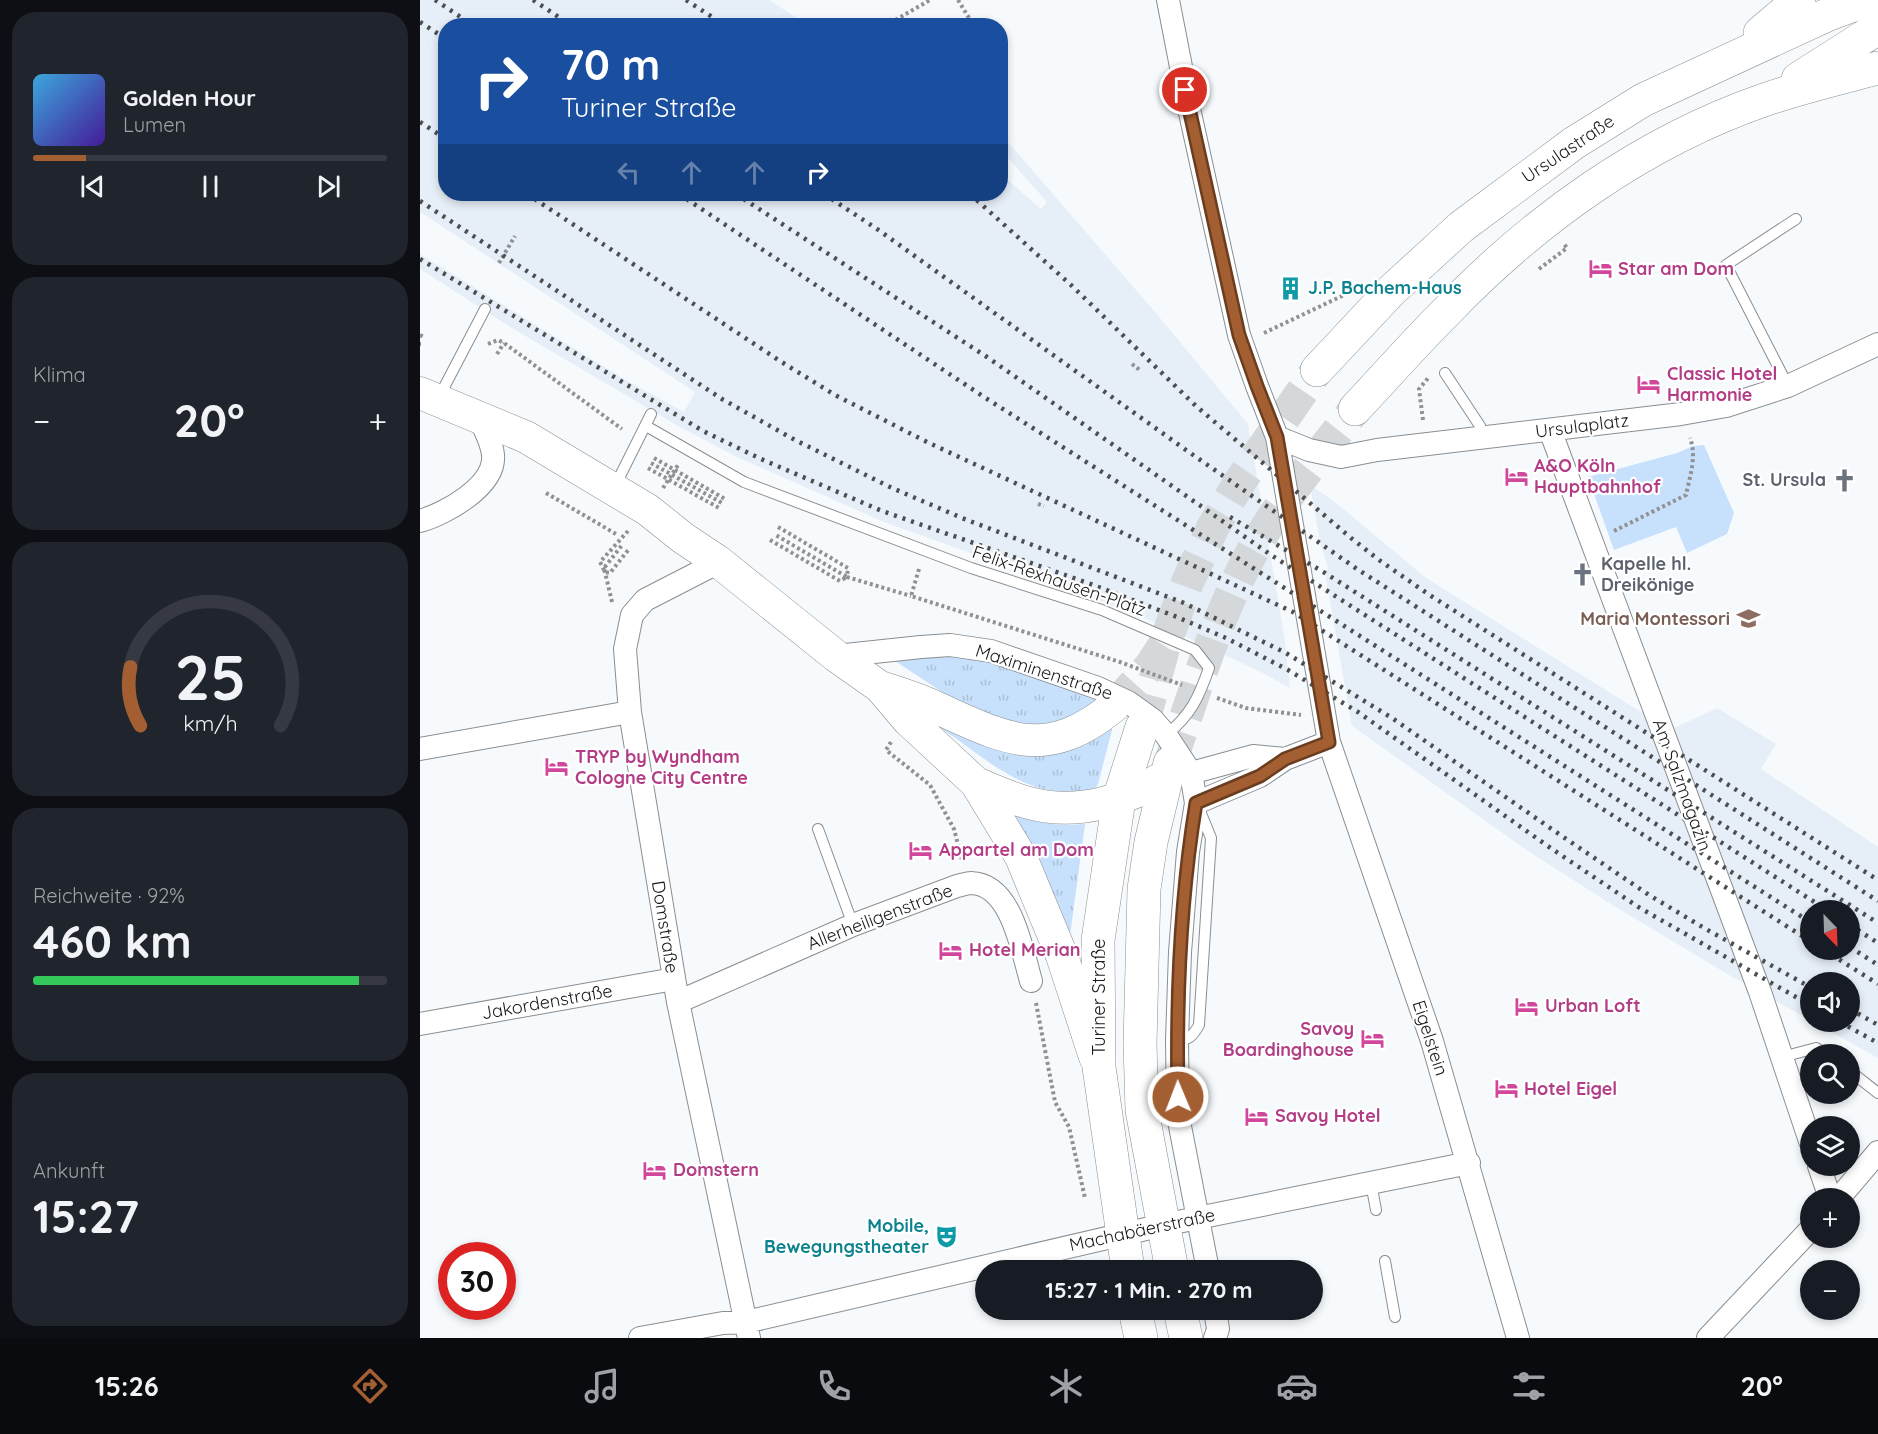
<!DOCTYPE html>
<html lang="de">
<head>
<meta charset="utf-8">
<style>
	body { margin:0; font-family:Quicksand,sans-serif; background:#20242c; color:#f1f3f6; height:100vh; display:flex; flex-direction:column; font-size:22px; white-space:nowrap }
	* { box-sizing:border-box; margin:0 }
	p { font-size:20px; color:#9ea1a6 }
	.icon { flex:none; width:33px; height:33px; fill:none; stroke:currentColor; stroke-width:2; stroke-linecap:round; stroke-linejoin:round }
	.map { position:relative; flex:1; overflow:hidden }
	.panel { display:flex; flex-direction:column; gap:12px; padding:12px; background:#0d0f14; width:420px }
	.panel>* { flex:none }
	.hud { position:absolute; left:18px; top:18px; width:570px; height:183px; border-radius:24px; box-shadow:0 3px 9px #0003; background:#1a4fa0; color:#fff; overflow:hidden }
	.needle { width:39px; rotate:157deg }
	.buttons { position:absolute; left:1380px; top:900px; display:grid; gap:12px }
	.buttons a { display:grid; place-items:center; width:60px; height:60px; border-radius:50%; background:#171b24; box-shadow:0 3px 9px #0003; font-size:30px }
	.speed { position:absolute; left:18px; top:1242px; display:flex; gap:12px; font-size:30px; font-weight:700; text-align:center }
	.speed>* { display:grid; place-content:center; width:78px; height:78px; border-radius:50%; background:#171b24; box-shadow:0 3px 9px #0003; line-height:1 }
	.speed .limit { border:9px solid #d22; background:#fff; color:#111 }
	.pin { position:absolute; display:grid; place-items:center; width:51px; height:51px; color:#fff; margin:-26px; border:3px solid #fff; border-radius:50%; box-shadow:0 2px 6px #0007 }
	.me { position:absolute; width:66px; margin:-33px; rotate:359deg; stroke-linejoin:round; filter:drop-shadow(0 0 4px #0008) }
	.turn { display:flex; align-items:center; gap:21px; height:126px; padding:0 24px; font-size:27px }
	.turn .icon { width:78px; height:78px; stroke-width:2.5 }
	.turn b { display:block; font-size:42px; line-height:51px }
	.lanes { display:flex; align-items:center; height:57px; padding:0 24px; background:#0003; justify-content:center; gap:30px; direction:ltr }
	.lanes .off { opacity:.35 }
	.big { font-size:45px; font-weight:700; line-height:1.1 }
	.panel .widget { flex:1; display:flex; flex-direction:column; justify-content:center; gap:9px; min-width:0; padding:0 21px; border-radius:24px; background:#20242c }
	.panel .dial { align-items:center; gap:0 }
	.dial svg { height:156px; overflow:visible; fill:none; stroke:#363941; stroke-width:7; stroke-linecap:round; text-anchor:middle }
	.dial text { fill:#f1f3f6; stroke:none }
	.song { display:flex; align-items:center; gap:18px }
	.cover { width:72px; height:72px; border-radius:9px; background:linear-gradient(135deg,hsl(200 70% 55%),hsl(260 70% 35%)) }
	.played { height:6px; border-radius:3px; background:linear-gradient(90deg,#a35e31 15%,#363941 15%) }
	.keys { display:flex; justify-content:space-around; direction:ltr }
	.heat { display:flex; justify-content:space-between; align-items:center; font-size:33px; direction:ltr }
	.charge { height:9px; border-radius:4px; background:linear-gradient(90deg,#34c759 92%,#363941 0) }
	.trip { position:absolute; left:555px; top:1260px; width:348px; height:60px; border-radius:30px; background:#171b24; box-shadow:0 3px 9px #0003; font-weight:700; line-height:60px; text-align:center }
	.dock { display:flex; height:96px; justify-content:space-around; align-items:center; background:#090b0e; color:#9ea1a6 }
	.dock .icon { width:42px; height:42px }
	.dock .on { color:#a35e31 }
	.dock b { font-size:27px; color:#f1f3f6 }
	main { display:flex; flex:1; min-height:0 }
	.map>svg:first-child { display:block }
</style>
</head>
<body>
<main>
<section class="panel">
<div class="widget">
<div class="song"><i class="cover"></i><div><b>Golden Hour</b><p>Lumen</p></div></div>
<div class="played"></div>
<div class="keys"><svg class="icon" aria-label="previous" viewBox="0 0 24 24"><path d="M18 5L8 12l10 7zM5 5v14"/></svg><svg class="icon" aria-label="pause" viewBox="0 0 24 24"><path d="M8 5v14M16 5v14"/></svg><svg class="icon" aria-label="next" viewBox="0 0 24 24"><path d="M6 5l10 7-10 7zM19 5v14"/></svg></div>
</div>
<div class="widget"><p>Klima</p>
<div class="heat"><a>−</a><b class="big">20°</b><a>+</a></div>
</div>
<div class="widget dial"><svg viewBox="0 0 100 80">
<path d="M14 69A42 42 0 1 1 86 69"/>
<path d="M14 69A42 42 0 0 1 9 39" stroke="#a35e31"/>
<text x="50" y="56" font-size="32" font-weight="700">25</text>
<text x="50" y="72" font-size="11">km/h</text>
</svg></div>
<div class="widget"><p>Reichweite · 92%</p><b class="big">460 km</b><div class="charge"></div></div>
<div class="widget"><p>Ankunft</p><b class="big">15:27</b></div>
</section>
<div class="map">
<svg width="1458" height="1338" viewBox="0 0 1458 1338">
	<defs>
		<pattern id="grass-tufts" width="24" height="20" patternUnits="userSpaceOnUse" patternTransform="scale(1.5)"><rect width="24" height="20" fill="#c7e1fc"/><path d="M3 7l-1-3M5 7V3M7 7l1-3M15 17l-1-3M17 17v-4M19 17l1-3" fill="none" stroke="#aac0d7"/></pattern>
	</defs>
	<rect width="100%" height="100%" fill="#f7fafd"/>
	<path fill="#e6eef7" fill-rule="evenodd" d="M 0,0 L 350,0 L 387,25 L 26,26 L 26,194 L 580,194 L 581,174 L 621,209 L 627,202 L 581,150 L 581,134 L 735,312 L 828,424 L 864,635 L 870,688 L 839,671 L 743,626 L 662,593 L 464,522 L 317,457 L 258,426 L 92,328 L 0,269 L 0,254 L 204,379 L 264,412 L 275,392 L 0,212 Z
		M 890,485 L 915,502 L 1006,578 L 1250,730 L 1297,708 L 1356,744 L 1341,769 L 1458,847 L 1458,1058 L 1393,1022 L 1430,1022 L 1430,982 L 1390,982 L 1390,1020 L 1309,975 L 1194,906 L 1111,853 L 932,726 L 905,573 L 908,568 L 900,542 ZM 1390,910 L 1430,910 L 1430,950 L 1390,950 Z"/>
	<path fill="url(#grass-tufts)" d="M 535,653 L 562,658 L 684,703 L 623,730 L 563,719 L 472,659 Z
		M 503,717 L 537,727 L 688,726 L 692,730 L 678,784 L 675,789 C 620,800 587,776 545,745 C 532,735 517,726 503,717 Z
		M 596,815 C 617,824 643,826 665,824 L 649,943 L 590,819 Z"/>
	<path fill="#c7e1fc" d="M 1284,445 L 1314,513 L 1307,534 L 1267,553 L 1256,527 L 1194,550 L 1168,477 L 1257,453 L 1273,446 Z"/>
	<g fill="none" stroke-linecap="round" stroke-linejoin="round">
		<path stroke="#d5d8db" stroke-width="32" stroke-dasharray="32 16" stroke-linecap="butt" d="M 693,707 L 730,666 L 745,643"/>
		<path stroke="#d5d8db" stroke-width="33" stroke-dasharray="33 16" stroke-linecap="butt" d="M 722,727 L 745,643 L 768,581 L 793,527 L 821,480 L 897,370
			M 750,763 C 775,693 795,620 831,554 C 859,502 899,456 935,409"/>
		<defs>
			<path id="lane" d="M 1025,373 L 1060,426 L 1061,438
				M 1368,386 L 1306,265 L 1376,219
				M 19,397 L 65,309
				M 226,426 L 324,482 L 551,568 L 682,610 L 775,650 L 789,668 C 779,697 771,715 746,735
				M 194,488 L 231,414
				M 398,829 L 433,925
				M 757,1040 C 769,1040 773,1036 779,1025 L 791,838 L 780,811
				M 1362,1057 L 1396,1048 L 1406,1054
				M 1430,1071 L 1458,1093
				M 951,1183 L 956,1210
				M 965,1261 L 975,1317"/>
			<path id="street" d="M 748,0 L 770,113 L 819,335 L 837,386 L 857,437 L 909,742 L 1012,1041 L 1098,1338
				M 1130,430 L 1340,992 L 1390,1141
				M 857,437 L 889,450 L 921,457 L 957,450 L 1261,414 L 1306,406 L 1368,386 L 1458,344
				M 0,521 C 25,514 76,486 73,455 C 72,442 65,431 60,419
				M 299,562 L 225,600 L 212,615 L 205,649 L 210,712 L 258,1002 L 329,1338
				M 416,656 L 501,647 L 530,645 L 571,651 L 678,688 L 708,702 L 733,720 L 746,735 L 771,773 L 776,803 L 768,852 L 760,952 L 757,1040 L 758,1116 L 788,1270
				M 0,749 L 210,712
				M 771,773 L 833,756 L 865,759
				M 776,803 L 840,776 L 865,759 L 909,742
				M 258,1002 L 433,925 L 537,886 C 542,885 547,883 551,883 C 592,884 602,951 611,981
				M 0,1024 L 254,979
				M 1399,1166 L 1410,1198
				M 1419,1198 L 1458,1152
				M 795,1310 L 798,1329 L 795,1338
				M 220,1338 L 303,1323 L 326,1322 L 743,1225 L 1049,1163
				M 1288,1338 L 1390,1230"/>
			<path id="secondary" d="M 0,393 L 106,437 L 228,510 L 263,538 L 299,562 L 416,656 L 460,687 L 488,720 L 556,783 L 601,857 L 642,956 L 675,1057
				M 461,687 C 478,693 496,698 513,706 C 584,738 624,763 693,707
				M 556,783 C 573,790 590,798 609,803 C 657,816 706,801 747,775"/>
			<path id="primary" d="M 1340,33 L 1379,0
				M 1378,79 L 1458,28
				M 897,370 L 971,291 L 1041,227 L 1154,143 L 1223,100 L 1409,14 L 1447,0
				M 935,409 C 965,377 994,344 1025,313 C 1114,220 1223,142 1344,100 C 1381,87 1420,78 1458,68
				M 750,763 L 731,842 L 724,889 L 720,1044 L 722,1110 L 752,1270
				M 708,1270 L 679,1067 L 678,940 L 699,799 L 722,727
				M 715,1310 L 721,1338
				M 760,1310 L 766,1338"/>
		</defs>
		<use href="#lane" stroke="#8b8e91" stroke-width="12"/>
		<use href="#street" stroke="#8b8e91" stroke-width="24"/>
		<use href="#secondary" stroke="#8b8e91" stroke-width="33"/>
		<use href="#primary" stroke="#8b8e91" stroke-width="34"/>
		<path stroke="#8f9193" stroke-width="4" stroke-dasharray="3 3" stroke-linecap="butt" d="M 538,0 L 554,26
			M 465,26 L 510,0
			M 79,263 L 95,236
			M 1119,269 L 1147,248 L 1144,244
			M 844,333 L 924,295
			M 0,335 L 4,337
			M 0,344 L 1,344
			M 68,344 L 78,340 L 84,343 L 202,429
			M 77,354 L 84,343
			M 712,364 L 721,371
			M 1003,420 L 999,389 L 1009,377
			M 234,458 L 305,499
			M 231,463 L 302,503
			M 228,468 L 299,508
			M 243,488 L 258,465
			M 126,493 L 196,534
			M 618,504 L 624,506
			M 358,527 L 428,568 L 427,577 L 491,596
			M 208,531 L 180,562 L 185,572 L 190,573 L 209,549
			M 1194,531 L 1266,495 C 1270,476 1277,456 1270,438
			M 350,540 L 420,581 L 427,577 L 354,534
			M 499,569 L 491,596 L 700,662 L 762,685
			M 192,602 L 184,568 L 203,544
			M 797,698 L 826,708 L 881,715
			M 471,742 L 466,750 L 510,785 L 534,829 L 542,860
			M 616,1003 L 635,1102 L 649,1127 L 665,1198"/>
		<use href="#lane" stroke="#fff" stroke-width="10"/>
		<use href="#street" stroke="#fff" stroke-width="22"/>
		<use href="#secondary" stroke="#fff" stroke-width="32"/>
		<use href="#primary" stroke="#fff" stroke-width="33"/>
		<path stroke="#4c4e4f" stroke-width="4.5" stroke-dasharray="3 6" stroke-linecap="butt" d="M 15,0 L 54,26
			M 113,0 L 152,26
			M 266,0 L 306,26
			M 0,22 L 26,39
			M 0,122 L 26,139
			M 107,194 L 360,361 L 415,395 L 509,443 L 873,612 L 1390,941
			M 259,194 L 564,397 L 1390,922
			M 316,194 L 567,357 L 851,555 L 1407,910
			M 404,194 L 457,229 L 766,450 L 937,569 L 1458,901
			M 550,194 L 651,285 L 776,406 L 931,538 L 959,560 L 1008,594 L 1458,880
			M 0,201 L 302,399 L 375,440 L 472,488 L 542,518 L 764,603 L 866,653 L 972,718 L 1133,830 L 1229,895 L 1284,928 L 1390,987
			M 0,259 L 283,431 L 341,459 L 462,511 L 668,583 L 757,617 L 806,638 L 868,670 L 938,712 L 1132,849 L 1220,908 L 1390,1005
			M 810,517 L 905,573 L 1458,923
			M 1430,925 L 1458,943
			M 1430,947 L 1458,965
			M 1404,950 L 1458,984
			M 1430,1009 L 1458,1025
			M 1420,1022 L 1458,1043"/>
	</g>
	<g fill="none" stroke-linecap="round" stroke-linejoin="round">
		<defs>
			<path id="route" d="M 758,1097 C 756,999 760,900 776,803 L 840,776 L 865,759 L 909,742 L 857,437 L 837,386 L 819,335 L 765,90"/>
		</defs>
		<use href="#route" stroke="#6a3d20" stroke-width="15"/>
		<use href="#route" stroke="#a35e31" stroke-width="10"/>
	</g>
	<defs>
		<symbol id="hotel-bare" viewBox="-9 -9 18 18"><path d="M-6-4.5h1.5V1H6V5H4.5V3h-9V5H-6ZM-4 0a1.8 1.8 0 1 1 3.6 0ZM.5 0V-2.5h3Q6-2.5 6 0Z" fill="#d1479c" stroke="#fff" stroke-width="2.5" paint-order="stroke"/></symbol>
		<symbol id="building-bare" viewBox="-9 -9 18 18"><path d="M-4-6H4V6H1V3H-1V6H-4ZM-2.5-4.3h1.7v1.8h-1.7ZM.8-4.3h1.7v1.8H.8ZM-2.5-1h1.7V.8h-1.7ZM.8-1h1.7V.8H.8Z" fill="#0f9aa8" stroke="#fff" stroke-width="2.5" paint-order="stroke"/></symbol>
		<symbol id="church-bare" viewBox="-9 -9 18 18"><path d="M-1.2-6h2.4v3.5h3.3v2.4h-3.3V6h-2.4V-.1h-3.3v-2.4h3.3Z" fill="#6b7280" stroke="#fff" stroke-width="2.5" paint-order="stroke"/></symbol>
		<symbol id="school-bare" viewBox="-9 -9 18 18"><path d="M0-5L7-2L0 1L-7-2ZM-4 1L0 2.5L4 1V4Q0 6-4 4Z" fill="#8d6e63" stroke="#fff" stroke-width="2.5" paint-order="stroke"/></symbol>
		<symbol id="theatre-bare" viewBox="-9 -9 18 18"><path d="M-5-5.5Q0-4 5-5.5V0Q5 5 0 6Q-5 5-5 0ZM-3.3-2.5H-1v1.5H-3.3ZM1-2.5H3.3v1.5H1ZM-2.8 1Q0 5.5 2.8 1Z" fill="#0f9aa8" stroke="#fff" stroke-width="2.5" paint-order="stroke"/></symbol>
	</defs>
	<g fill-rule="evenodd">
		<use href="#hotel-bare" x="1164" y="252" width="33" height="33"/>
		<use href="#building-bare" x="854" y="272" width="33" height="33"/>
		<use href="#hotel-bare" x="1212" y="368" width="33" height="33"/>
		<use href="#hotel-bare" x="1080" y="460" width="33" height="33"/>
		<use href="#church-bare" x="1408" y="464" width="33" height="33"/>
		<use href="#church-bare" x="1146" y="558" width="33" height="33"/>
		<use href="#school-bare" x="1312" y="602" width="33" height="33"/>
		<use href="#hotel-bare" x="120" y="750" width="33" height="33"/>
		<use href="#hotel-bare" x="484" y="834" width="33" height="33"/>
		<use href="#hotel-bare" x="514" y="934" width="33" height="33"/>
		<use href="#hotel-bare" x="1090" y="990" width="33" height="33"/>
		<use href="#hotel-bare" x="936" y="1022" width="33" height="33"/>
		<use href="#hotel-bare" x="1070" y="1072" width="33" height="33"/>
		<use href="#hotel-bare" x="820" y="1100" width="33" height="33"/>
		<use href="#hotel-bare" x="218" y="1154" width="33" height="33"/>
		<use href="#theatre-bare" x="510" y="1220" width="33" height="33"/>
	</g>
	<g text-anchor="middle" stroke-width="4.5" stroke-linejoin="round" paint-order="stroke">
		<g font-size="18" fill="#171819" stroke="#fff">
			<text transform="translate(1148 149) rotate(-34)" y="6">Ursulastraße</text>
			<text transform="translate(1162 426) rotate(-7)" y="6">Ursulaplatz</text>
			<text transform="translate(639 581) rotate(19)" y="6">Felix-Rexhausen-Platz</text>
			<text transform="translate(624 672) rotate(18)" y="6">Maximinenstraße</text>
			<text transform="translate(1262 785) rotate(70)" y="6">Am Salzmagazin</text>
			<text transform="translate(460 917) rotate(-21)" y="6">Allerheiligenstraße</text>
			<text transform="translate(245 927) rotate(81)" y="6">Domstraße</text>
			<text transform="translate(679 997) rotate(-90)" y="6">Turiner Straße</text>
			<text transform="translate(127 1002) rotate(-10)" y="6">Jakordenstraße</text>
			<text transform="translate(1010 1038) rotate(72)" y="6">Eigelstein</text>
			<text transform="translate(722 1230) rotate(-12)" y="6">Machabäerstraße</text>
		</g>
		<g font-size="18" font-weight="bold" fill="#b23c85" stroke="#fff" text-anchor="start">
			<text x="1198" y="275">Star am Dom</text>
			<text x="1247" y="380">Classic Hotel<tspan x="1247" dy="21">Harmonie</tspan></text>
			<text x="1114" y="472">A&amp;O Köln<tspan x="1114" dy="21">Hauptbahnhof</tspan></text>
			<text x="155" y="763">TRYP by Wyndham<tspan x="155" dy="21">Cologne City Centre</tspan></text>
			<text x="519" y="856">Appartel am Dom</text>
			<text x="549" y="956">Hotel Merian</text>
			<text x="1125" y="1012">Urban Loft</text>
			<text x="934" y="1035" text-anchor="end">Savoy<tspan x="934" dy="21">Boardinghouse</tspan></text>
			<text x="1104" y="1095">Hotel Eigel</text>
			<text x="855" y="1122">Savoy Hotel</text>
			<text x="253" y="1176">Domstern</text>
		</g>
		<g font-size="18" font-weight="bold" fill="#0d838f" stroke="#fff" text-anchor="start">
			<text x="888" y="294">J.P. Bachem-Haus</text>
			<text x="509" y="1232" text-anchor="end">Mobile,<tspan x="509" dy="21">Bewegungstheater</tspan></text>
		</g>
		<g font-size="18" font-weight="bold" fill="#5b616d" stroke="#fff" text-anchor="end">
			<text x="1406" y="486">St. Ursula</text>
			<text x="1181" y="570" text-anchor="start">Kapelle hl.<tspan x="1181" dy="21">Dreikönige</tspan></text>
		</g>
		<g font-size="18" font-weight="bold" fill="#785e54" stroke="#fff" text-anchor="end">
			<text x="1310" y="625">Maria Montessori</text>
		</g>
	</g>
</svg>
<div class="buttons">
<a><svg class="needle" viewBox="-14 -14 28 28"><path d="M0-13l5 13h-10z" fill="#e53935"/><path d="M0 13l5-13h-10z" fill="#9ea1a6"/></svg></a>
<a><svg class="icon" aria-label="sound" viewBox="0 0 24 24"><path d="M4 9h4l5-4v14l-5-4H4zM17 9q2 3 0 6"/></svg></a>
<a><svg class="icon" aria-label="search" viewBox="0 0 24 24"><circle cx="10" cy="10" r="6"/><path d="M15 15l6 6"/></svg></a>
<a><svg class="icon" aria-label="layers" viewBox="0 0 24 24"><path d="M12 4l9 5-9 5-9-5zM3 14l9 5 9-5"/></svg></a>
<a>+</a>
<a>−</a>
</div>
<div class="speed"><div class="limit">30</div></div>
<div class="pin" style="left:765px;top:90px;background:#d93025"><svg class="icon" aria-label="arrive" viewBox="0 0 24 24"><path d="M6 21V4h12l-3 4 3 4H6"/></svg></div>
<svg class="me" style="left:758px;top:1097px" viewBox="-20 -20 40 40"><circle r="17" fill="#a35e31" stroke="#fff" stroke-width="3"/><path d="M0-11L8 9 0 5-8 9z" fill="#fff"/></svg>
<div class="trip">15:27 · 1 Min. · 270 m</div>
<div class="hud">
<div class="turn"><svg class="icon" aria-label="right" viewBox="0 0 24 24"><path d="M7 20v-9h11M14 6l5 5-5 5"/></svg><div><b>70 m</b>Turiner Straße</div></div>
<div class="lanes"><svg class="icon off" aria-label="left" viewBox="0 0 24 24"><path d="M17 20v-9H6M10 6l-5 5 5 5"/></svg><svg class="icon off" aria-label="ahead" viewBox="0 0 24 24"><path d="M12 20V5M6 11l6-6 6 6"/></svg><svg class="icon off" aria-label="ahead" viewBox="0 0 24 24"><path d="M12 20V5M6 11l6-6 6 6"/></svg><svg class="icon" aria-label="right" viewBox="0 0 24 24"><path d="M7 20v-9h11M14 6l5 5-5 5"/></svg></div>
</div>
</div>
</main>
<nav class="dock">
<b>15:26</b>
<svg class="icon on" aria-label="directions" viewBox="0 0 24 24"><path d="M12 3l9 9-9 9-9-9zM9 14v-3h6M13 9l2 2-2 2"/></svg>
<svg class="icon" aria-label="music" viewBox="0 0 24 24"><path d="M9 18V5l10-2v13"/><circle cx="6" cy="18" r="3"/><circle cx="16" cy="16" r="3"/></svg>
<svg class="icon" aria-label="phone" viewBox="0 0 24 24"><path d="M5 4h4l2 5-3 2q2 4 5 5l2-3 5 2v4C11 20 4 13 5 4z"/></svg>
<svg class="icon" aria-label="climate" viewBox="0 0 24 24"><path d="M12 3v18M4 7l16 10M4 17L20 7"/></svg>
<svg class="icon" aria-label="car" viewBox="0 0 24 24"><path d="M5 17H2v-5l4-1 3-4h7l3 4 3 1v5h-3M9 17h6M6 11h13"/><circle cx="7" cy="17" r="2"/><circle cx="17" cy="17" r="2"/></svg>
<svg class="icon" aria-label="filters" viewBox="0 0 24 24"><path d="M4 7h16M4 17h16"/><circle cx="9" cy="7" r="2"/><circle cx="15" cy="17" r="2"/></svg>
<b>20°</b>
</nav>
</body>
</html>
